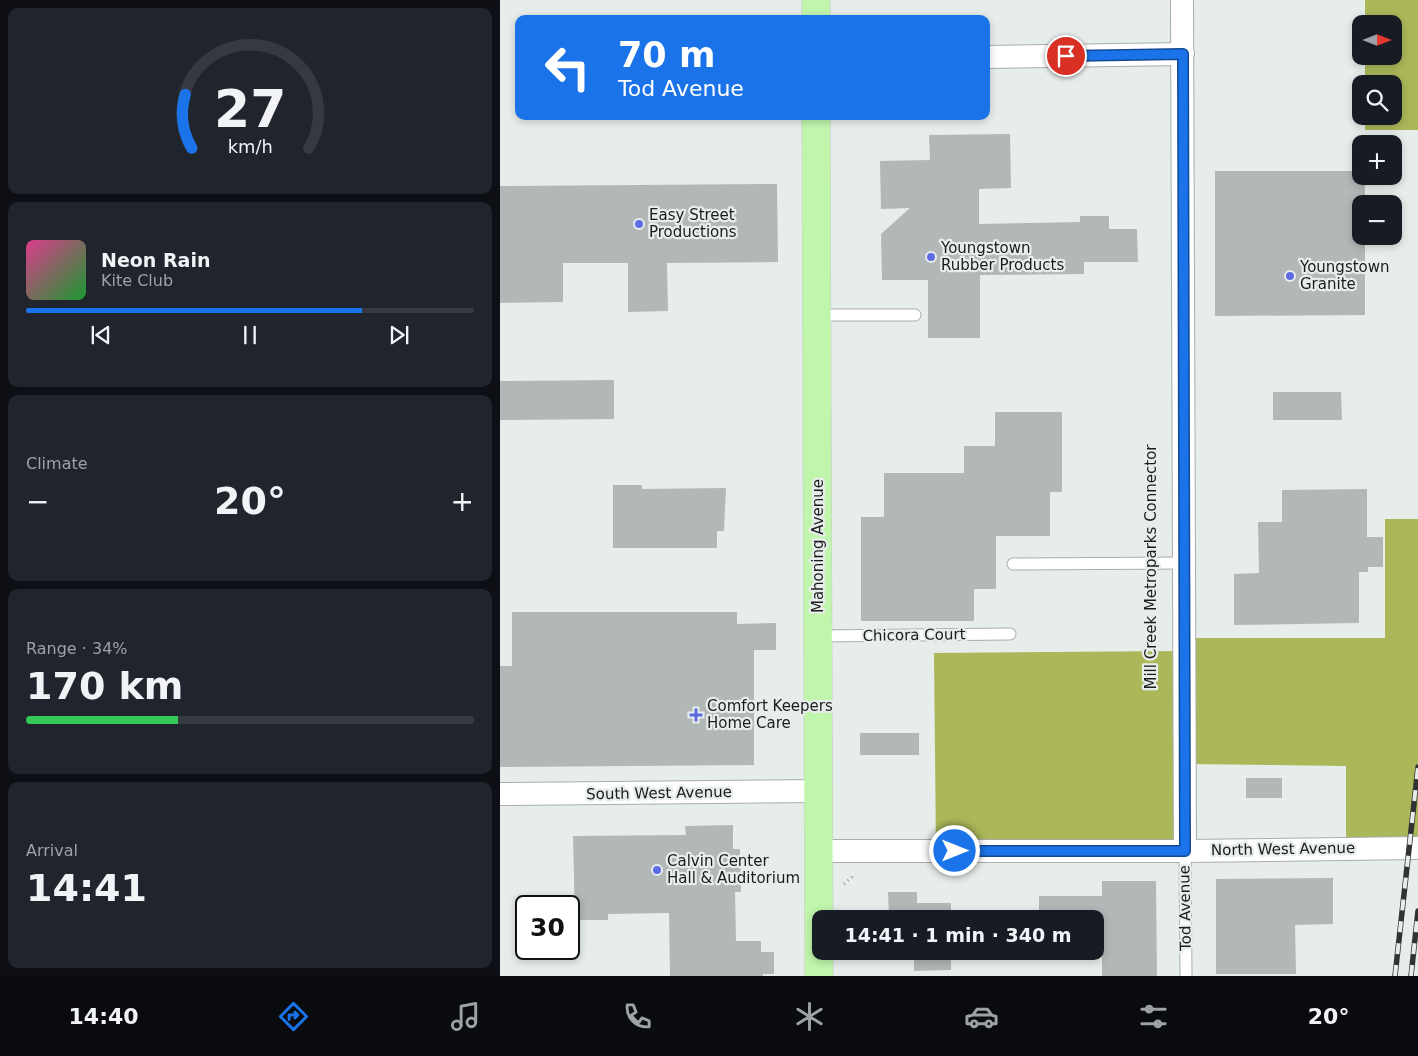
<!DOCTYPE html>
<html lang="en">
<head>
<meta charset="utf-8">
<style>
	body { margin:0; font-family:"DejaVu Sans",sans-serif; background:#20242c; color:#f1f3f6; height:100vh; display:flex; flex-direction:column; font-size:19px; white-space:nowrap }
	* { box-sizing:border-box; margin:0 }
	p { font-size:16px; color:#9ea1a6 }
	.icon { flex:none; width:28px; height:28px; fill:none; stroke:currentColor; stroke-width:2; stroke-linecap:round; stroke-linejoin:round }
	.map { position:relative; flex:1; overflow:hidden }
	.drawer { display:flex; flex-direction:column; gap:8px; padding:8px; background:#0d0f14; width:500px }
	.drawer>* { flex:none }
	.guide { position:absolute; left:15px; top:15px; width:475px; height:105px; border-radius:10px; box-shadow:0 2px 8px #0003; background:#1a73e8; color:#fff; overflow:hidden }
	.needle { width:32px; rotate:90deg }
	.fabs { position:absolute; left:852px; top:15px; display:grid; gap:10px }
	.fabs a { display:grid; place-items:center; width:50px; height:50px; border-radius:10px; background:#171b24; box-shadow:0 2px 8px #0003; font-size:25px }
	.speed { position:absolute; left:15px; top:895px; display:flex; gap:10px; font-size:25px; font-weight:700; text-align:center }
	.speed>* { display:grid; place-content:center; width:65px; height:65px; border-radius:50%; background:#171b24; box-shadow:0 2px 8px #0003; line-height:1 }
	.speed .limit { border:2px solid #111; border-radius:8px; background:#fff; color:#111 }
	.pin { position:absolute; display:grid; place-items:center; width:42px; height:42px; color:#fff; margin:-21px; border:2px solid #fff; border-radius:50%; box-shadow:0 1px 5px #0007 }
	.me { position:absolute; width:55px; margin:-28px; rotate:90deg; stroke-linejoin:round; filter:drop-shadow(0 0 4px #0008) }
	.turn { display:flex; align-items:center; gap:18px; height:105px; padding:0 20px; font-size:22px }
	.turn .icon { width:65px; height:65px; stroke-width:2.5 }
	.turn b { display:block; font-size:35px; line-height:42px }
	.big { font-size:38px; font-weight:800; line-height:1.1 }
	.drawer .widget { flex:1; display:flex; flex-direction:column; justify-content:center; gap:8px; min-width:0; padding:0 18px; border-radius:10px; background:#20242c }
	.drawer .dial { align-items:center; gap:0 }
	.dial svg { height:130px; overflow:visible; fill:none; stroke:#363941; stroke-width:7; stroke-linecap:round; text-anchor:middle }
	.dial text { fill:#f1f3f6; stroke:none }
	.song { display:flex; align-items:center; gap:15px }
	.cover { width:60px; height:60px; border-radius:8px; background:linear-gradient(135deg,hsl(330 70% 55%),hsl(130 70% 35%)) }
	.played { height:5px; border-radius:2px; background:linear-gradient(90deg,#1a73e8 75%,#363941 75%) }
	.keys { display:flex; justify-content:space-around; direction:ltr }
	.heat { display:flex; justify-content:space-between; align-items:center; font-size:28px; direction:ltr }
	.charge { height:8px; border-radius:4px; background:linear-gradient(90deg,#34c759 34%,#363941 0) }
	.trip { position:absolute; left:312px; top:910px; width:292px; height:50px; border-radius:10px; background:#171b24; box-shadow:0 2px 8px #0003; font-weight:800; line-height:50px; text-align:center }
	.dock { display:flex; height:80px; justify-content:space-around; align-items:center; background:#090b0e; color:#9ea1a6 }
	.dock .icon { width:35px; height:35px }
	.dock .selected { color:#1a73e8 }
	.dock b { font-size:22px; color:#f1f3f6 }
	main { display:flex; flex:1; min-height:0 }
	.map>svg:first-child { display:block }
</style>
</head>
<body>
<main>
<section class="drawer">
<div class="widget dial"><svg viewBox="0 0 100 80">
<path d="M14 69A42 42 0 1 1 86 69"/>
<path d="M14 69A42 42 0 0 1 10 36" stroke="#1a73e8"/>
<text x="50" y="56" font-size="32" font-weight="700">27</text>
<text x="50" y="72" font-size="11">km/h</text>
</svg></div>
<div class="widget">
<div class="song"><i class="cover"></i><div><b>Neon Rain</b><p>Kite Club</p></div></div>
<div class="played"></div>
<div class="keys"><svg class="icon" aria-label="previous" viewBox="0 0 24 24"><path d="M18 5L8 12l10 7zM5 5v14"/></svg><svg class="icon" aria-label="pause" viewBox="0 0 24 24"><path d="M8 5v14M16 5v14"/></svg><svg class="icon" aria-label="next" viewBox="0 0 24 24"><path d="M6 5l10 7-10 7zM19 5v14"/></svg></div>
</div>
<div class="widget"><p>Climate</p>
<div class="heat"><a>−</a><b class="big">20°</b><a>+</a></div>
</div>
<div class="widget"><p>Range · 34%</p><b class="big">170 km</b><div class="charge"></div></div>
<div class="widget"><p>Arrival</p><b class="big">14:41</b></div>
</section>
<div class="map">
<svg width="918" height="976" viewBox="0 0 918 976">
	<rect width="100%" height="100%" fill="#e7edea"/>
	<path fill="#abb759" d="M 865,0 L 918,0 L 918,130 L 865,130 L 865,116 L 894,116 L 894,84 L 865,84 L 865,56 L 894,56 L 894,24 L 865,24 Z
		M 885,519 L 918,519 L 918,847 L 846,849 L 846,766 L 685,764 L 685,851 L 436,851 L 434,653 L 684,651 L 684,638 L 885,638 Z"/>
	<path fill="#b2b8b7" d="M 510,134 L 511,188 L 479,189 L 479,224 L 580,222 L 580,216 L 609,216 L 609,229 L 637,229 L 638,262 L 584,262 L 584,274 L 480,275 L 480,338 L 428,338 L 428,280 L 382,280 L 381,234 L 410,208 L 381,209 L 380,161 L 430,160 L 429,135 Z
		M 715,171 L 861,171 L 861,176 L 865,176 L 865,204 L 861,204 L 861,236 L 865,236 L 865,315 L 715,316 Z
		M 277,184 L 278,262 L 167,263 L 168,311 L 128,312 L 128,263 L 63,263 L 63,302 L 0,303 L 0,186 Z
		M 114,380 L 114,419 L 0,420 L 0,381 Z
		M 773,392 L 841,392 L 842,420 L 773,420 Z
		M 495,412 L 562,412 L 562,492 L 550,492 L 550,536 L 496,536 L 496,589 L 474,589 L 474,621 L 361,621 L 361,517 L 384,517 L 384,473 L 464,473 L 464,446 L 495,446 Z
		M 113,485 L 142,485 L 142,489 L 226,488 L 224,531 L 217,531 L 217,548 L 113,548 Z
		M 867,489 L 867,537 L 883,537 L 883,567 L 868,567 L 868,572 L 859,572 L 859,623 L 734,625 L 734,574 L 759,573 L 758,522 L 782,522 L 782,490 Z
		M 12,612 L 237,612 L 237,624 L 276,623 L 276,650 L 254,650 L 254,765 L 0,767 L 0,666 L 12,666 Z
		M 360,733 L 419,733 L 419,755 L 360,755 Z
		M 746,778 L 782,778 L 782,798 L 746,798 Z
		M 233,825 L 233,849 L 240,849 L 241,892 L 235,892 L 236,941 L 261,941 L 261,952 L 274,952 L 274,974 L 263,974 L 263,976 L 170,976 L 169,913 L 108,914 L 108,920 L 75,920 L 73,836 L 186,835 L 185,826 Z
		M 833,878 L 833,924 L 795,925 L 796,974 L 716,974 L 716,879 Z
		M 602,881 L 656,881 L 657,976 L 602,976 L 602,919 L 539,919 L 539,896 L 602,896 Z
		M 388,892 L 417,892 L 417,903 L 451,903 L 451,919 L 389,919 Z
		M 414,951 L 451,951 L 451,970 L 414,971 Z"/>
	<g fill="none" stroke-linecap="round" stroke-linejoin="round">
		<defs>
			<path id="service" d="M 317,315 L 415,315
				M 513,564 L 684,563
				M 318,636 L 510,634
				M 685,851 L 686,976"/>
			<path id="minor" d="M 682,0 L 685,851
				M 486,57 L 683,54
				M 0,794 L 318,791
				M 318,851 L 685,851 L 918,848"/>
			<path id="primary" d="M 316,0 L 316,19
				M 316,116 L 319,976"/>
		</defs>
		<use href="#service" stroke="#a9aeab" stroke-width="13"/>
		<use href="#minor" stroke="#a9aeab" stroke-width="24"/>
		<use href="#primary" stroke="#c8c9c8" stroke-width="29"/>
		<path stroke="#979c9a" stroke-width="3" stroke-dasharray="1 4" stroke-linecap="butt" d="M 344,884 L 352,877 L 352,874"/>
		<use href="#service" stroke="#fff" stroke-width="11"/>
		<use href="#minor" stroke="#fff" stroke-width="22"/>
		<use href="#primary" stroke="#c0f5ac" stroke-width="28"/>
		<defs>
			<path id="rail" d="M 895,976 L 918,767
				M 911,976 L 918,911"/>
		</defs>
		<use href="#rail" stroke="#313332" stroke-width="5.5"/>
		<use href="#rail" stroke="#e7edea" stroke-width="4" stroke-dasharray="11" stroke-linecap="butt"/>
	</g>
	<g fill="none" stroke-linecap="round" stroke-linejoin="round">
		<defs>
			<path id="route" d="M 455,851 L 685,851 L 683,54 L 566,56"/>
		</defs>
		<use href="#route" stroke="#114b97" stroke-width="12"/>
		<use href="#route" stroke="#1a73e8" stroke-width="9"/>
	</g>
	<g fill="#5e6ce3" stroke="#e7edea" stroke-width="2">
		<circle cx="139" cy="224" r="5"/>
		<circle cx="431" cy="257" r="5"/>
		<circle cx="790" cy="276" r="5"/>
		<path d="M193.5 707.5h5v5h5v5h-5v5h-5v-5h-5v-5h5z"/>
		<circle cx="157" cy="870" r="5"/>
	</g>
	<g text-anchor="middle" stroke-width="4.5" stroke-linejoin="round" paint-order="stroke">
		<g font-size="15" fill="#1a1c1b" stroke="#e7edea" text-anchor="start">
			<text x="149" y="220">Easy Street<tspan x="149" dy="17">Productions</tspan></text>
			<text x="441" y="253">Youngstown<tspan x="441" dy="17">Rubber Products</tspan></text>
			<text x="800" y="272">Youngstown<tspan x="800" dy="17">Granite</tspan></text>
			<text x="207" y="711">Comfort Keepers<tspan x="207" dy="17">Home Care</tspan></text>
			<text x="167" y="866">Calvin Center<tspan x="167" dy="17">Hall &amp; Auditorium</tspan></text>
		</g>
		<g font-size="15" fill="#1a1c1b" stroke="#e7edea">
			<text transform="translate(318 546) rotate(-90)" y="5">Mahoning Avenue</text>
			<text transform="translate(651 567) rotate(-90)" y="5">Mill Creek Metroparks Connector</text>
			<text transform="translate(414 635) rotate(-1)" y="5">Chicora Court</text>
			<text transform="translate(159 793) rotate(-1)" y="5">South West Avenue</text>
			<text transform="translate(783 849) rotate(-1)" y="5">North West Avenue</text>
			<text transform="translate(685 908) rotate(-91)" y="5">Tod Avenue</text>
		</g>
	</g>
</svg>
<div class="fabs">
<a><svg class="needle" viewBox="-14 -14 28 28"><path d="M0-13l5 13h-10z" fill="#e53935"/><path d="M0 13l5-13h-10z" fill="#9ea1a6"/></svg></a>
<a><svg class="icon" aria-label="search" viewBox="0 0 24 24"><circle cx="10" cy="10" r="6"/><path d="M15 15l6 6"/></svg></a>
<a>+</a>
<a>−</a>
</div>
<div class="speed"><div class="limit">30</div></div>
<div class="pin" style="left:566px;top:56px;background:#d93025"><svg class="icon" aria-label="arrive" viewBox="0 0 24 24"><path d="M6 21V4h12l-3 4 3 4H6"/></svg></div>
<svg class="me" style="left:455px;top:851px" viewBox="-20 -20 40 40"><circle r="17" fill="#1a73e8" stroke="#fff" stroke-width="3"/><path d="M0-11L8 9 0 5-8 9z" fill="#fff"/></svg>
<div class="trip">14:41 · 1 min · 340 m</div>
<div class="guide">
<div class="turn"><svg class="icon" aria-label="left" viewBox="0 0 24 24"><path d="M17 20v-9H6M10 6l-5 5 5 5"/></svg><div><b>70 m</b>Tod Avenue</div></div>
</div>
</div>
</main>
<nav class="dock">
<b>14:40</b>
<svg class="icon selected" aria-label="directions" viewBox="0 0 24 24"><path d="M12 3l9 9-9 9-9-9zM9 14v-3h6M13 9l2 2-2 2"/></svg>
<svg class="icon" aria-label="music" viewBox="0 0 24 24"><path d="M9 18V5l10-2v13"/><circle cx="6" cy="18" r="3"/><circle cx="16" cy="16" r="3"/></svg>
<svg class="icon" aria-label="phone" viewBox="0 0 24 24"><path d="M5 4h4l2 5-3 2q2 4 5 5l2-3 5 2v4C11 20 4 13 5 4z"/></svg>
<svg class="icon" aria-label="climate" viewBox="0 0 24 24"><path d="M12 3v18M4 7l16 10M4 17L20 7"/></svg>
<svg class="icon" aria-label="car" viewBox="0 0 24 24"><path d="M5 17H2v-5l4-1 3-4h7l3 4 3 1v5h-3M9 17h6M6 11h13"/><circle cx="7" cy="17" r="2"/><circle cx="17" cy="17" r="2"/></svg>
<svg class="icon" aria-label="filters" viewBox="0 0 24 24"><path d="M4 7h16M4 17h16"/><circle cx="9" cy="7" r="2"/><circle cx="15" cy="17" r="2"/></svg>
<b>20°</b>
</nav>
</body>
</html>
